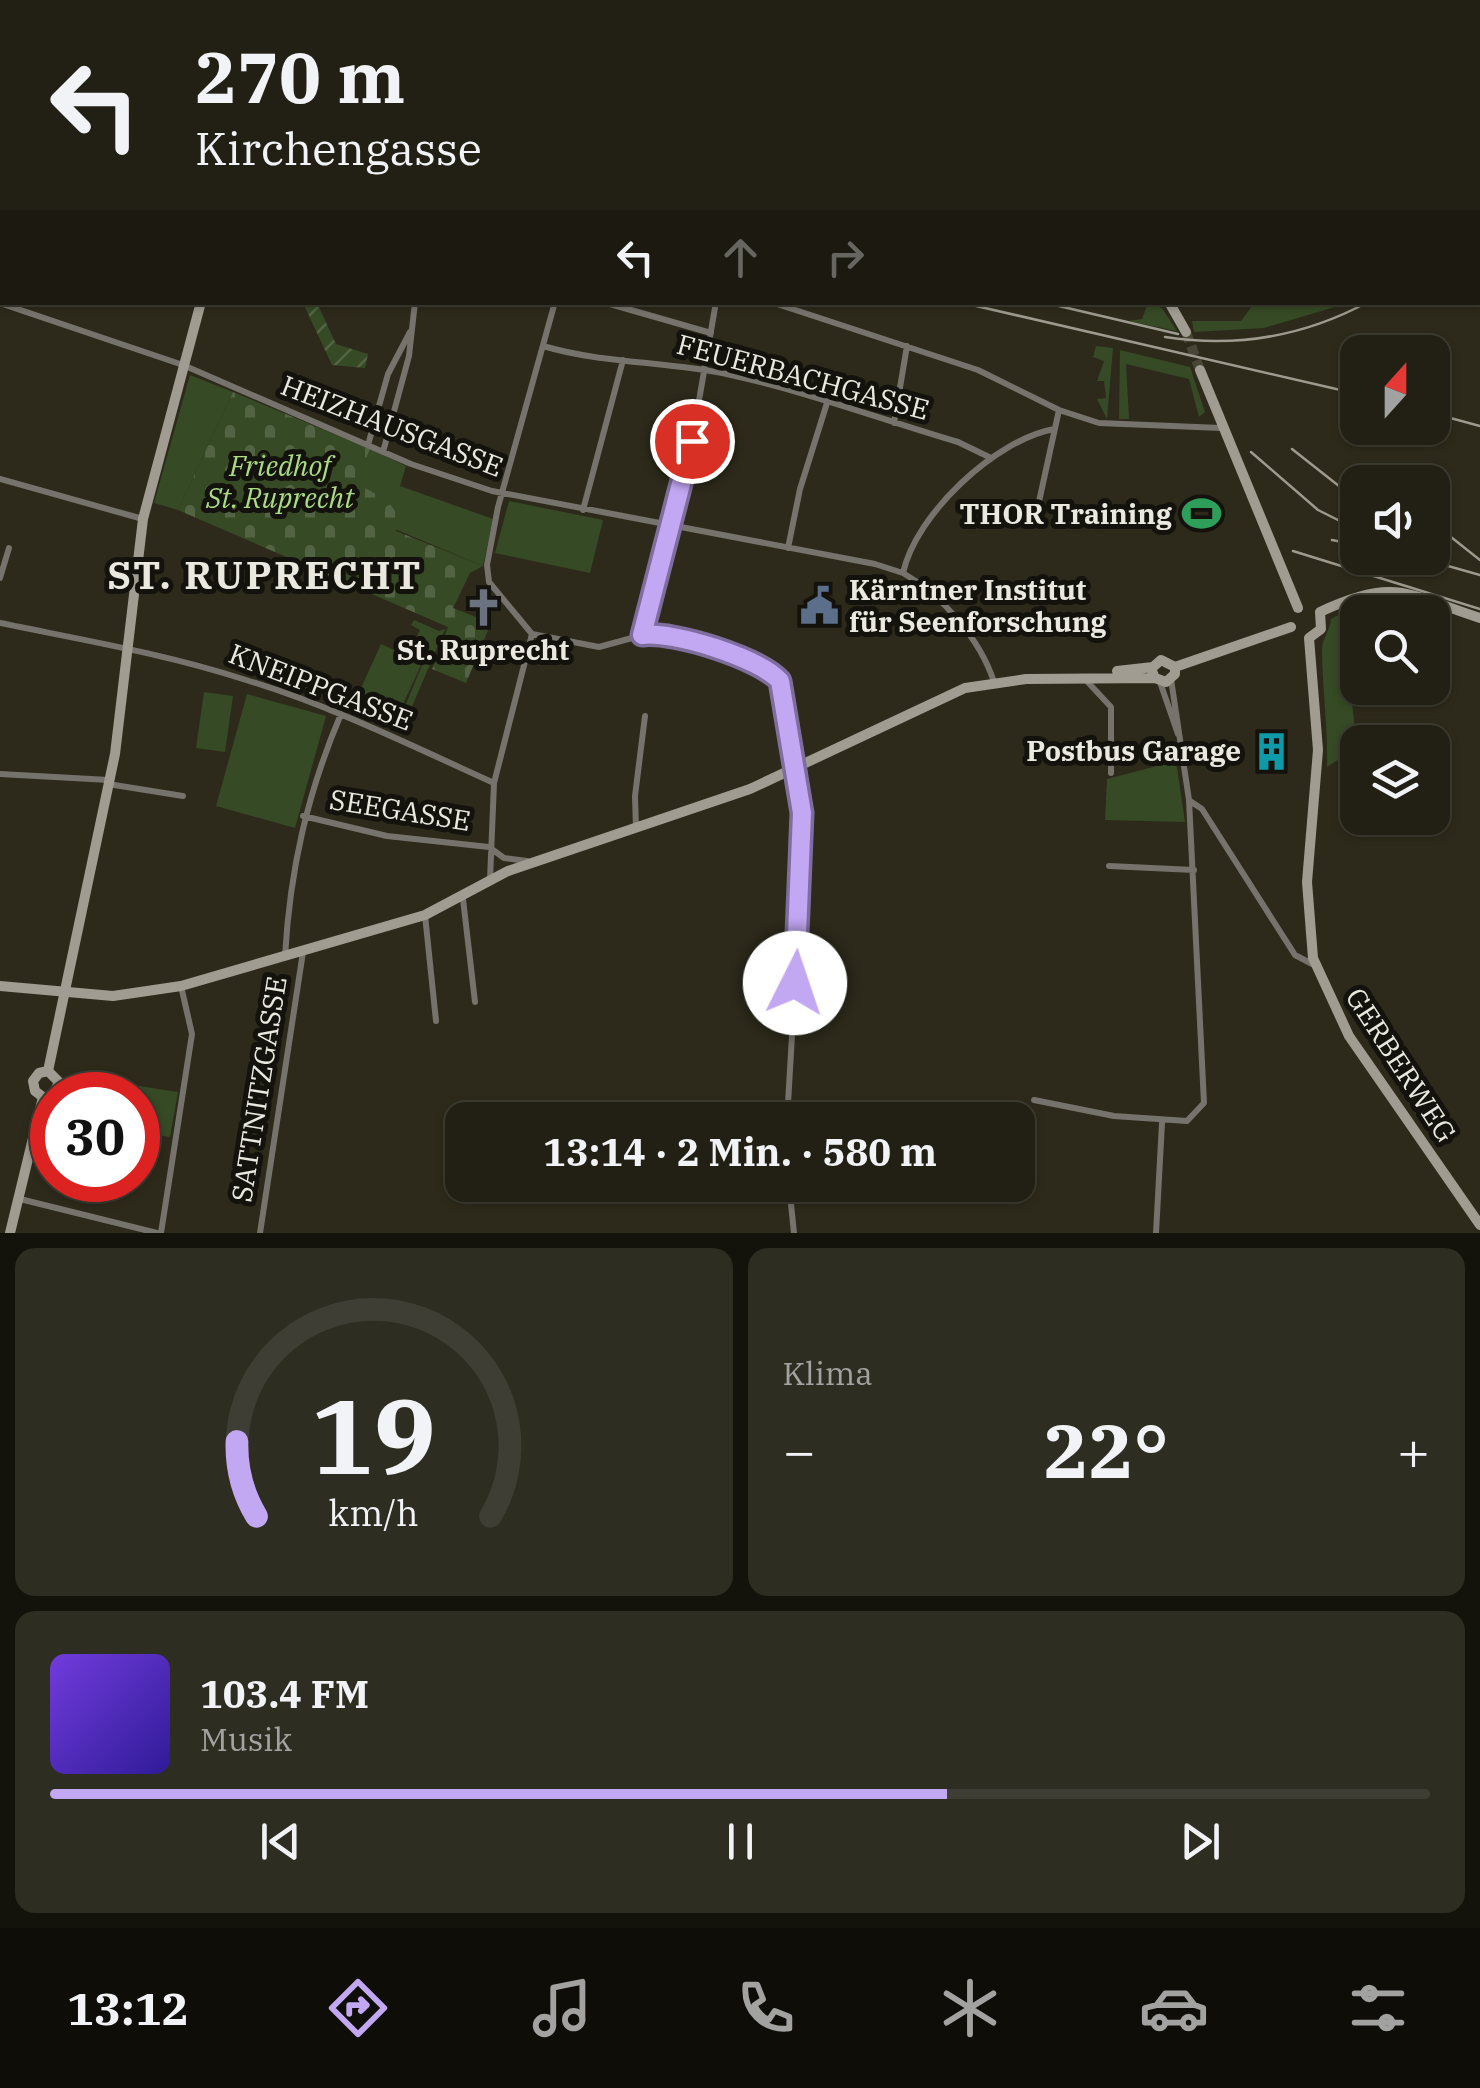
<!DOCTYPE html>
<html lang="de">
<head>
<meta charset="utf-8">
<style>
	body { margin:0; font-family:"IBM Plex Serif",serif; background:#2e2d22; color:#f1f3f6; height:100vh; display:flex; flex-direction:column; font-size:38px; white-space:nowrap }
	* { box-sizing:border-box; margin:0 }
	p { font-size:32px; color:#a2a3a0 }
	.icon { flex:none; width:55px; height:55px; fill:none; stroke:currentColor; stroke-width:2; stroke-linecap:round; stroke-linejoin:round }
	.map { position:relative; height:1233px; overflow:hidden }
	.panel { display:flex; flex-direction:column; gap:15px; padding:15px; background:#13120b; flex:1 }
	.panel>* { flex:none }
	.top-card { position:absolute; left:0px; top:0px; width:1480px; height:305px; box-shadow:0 2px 8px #0004,0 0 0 2px #3f3e34; background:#222014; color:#f1f3f6; overflow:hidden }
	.needle { width:65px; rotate:21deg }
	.buttons { position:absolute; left:1340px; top:335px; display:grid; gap:20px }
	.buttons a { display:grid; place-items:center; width:110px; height:110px; border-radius:20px; background:#222014; box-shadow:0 2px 8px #0004,0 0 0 2px #3f3e34; font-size:50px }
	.speed { position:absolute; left:30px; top:1072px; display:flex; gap:20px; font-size:50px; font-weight:700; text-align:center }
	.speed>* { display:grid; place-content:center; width:130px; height:130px; border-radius:50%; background:#222014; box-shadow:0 2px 8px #0004,0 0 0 2px #3f3e34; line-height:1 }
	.speed .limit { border:15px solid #d22; background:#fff; color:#111 }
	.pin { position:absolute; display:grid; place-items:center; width:85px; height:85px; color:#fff; margin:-42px; border:5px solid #fff; border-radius:50%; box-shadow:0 2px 10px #0007 }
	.me { position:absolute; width:110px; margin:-55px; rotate:4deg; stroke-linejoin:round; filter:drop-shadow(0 0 8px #0008) }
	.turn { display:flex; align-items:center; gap:35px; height:210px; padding:0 30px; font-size:45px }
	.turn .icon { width:130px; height:130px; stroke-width:2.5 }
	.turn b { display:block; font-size:70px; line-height:85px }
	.lanes { display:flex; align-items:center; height:95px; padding:0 30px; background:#0003; justify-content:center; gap:50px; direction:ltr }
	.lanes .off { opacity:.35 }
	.big { font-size:75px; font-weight:700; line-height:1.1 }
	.panel .card { flex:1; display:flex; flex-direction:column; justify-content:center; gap:15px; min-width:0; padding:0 35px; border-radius:20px; background:#2e2d22 }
	.panel .dial { align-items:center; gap:0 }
	.dial svg { height:260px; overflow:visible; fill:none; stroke:#3f3e34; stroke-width:7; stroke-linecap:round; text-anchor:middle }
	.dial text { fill:#f1f3f6; stroke:none }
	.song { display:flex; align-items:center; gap:30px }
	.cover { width:120px; height:120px; border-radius:15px; background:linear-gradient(135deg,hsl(260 70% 55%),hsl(250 70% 35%)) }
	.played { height:10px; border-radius:5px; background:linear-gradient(90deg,#c2a7f2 65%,#3f3e34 65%) }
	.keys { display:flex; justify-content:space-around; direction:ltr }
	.heat { display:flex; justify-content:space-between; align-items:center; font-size:55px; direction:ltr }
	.panel .tiles { flex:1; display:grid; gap:15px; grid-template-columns:1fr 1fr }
	.card:last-child { grid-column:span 2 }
	.trip { position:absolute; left:445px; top:1102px; width:590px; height:100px; border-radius:20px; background:#222014; box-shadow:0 2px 8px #0004,0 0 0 2px #3f3e34; font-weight:700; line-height:100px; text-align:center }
	.dock { display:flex; height:160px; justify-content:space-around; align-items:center; background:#0e0d08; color:#a2a3a0 }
	.dock .icon { width:70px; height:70px }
	.dock .on { color:#c2a7f2 }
	.dock b { font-size:45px; color:#f1f3f6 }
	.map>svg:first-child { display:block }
</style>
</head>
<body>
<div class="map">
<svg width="1480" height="1233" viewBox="0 0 1480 1233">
	<defs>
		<pattern id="cemetery-stones" width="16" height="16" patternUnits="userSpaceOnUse" patternTransform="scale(2.5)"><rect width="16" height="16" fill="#364a25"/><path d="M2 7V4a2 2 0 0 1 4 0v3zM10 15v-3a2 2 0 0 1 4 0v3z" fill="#536444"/></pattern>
		<pattern id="garden-furrows" width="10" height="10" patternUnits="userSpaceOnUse" patternTransform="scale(2.5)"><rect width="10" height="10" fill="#364a25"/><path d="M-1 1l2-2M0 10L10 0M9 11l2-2" fill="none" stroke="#536444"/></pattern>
	</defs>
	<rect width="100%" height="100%" fill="#2d2a1b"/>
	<path fill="#364a25" d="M 1255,302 L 1348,302 L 1348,303 L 1264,328 L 1194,332 L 1192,321 L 1241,321 Z
		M 1148,303 L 1162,308 L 1177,331 L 1128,321 L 1142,319 Z
		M 1096,346 L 1113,348 L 1107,419 L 1097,399 L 1106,398 L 1104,381 L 1097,381 L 1104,361 L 1093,357 Z
		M 1120,350 L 1190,367 L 1205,412 L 1199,417 L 1189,379 L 1126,364 L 1129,419 L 1119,419 Z
		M 190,375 L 233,392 L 178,510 L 154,503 Z
		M 370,449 L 406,466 L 400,486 L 493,519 L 483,566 L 345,508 Z
		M 509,501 L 603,520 L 590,573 L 495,553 Z
		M 1390,597 L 1387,612 L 1358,612 L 1357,672 L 1351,694 L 1357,747 L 1327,767 C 1328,725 1322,687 1322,648 C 1323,638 1330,630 1331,619 L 1368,599 Z
		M 414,620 L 439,631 L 445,629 L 402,730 L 396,728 L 428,651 L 420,647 L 416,638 L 420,630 L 411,625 Z
		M 381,644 L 422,663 L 393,726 L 352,708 Z
		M 204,692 L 233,696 L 225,752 L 196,748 Z
		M 247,694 L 326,716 L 295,828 L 216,806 Z
		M 1176,761 L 1185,822 L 1105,820 L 1107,779 Z
		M 113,1082 L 178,1092 L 170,1137 L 138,1132 L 138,1095 L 111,1095 Z"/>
	<path fill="url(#cemetery-stones)" d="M 233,392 L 370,449 L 356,484 C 375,493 405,505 396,531 L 483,566 L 470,573 L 453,608 L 491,623 L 466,683 L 432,669 L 448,627 L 178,510 Z"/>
	<path fill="url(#garden-furrows)" d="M 303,303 L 317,303 L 336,344 L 368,354 L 365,368 L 332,365 Z"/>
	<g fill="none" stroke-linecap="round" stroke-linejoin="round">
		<path stroke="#494638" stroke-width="10" stroke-dasharray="10 5" stroke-linecap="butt" d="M 1186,332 L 1200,370"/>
		<path stroke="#75736b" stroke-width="6" d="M 3,0 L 11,2
			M 110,0 L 118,2
			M 463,0 L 464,2
			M 1301,0 L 1301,2
			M 0,180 L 2,181
			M 0,210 L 2,202
			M 1478,248 L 1480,249
			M 555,302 L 498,507 L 487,565 L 489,582 L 532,634 L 599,647 L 643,635 L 667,634 L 752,663 L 780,681 L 796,767 L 802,867 L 787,1120
			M 603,302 L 711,333
			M 771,302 L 978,370 L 1059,410 L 1099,423 L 1221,428
			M 0,303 L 183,365 L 411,464 L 492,491 L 875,564 L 903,573 C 916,514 995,440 1054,429
			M 543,346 C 604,364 668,361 731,375 C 808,392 883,420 958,442 L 989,457
			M 894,423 L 907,346
			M 368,445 L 388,374 L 410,332
			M 383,452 L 409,356 L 415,302
			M 0,479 L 143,519
			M 583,510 L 623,360
			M 1035,520 L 1059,410
			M 788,548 L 800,489 L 827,403
			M 903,573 C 942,595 980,639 994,682
			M 0,578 L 9,548
			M 0,623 C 83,640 166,654 246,680 C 332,706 412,746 494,783
			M 643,635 L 692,441 L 716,302
			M 1083,677 L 1111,707 L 1111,773
			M 1160,682 L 1178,734
			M 0,774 L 109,780
			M 108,784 L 183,796
			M 1190,801 L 1202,809 L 1295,955 L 1316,966
			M 303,816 L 387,836 L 489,847 L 504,858 L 527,861
			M 636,829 L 635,796 L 645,716
			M 1109,866 L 1194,870
			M 490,880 L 494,783 L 532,634
			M 463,899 L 475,1002
			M 425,915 L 436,1021
			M 285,956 C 290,870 307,794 341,714
			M 1034,1100 L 1114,1116 L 1187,1121 L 1204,1103 L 1189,800 L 1171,679
			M 789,1185 L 794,1233
			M 20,1199 L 157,1233
			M 161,1233 L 192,1034 L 181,986
			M 260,1233 L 303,952
			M 1156,1233 L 1162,1123"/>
		<path stroke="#a09c91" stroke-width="10" d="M 1075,0 L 1076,2
			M 260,2 L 261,0
			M 680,2 L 680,0
			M 1478,160 L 1480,155
			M 1169,302 L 1186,332
			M 1200,370 L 1298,608
			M 1320,612 C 1395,577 1406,594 1480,618
			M 1309,638 L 1318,750 L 1307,882 L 1313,958 L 1349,1036 L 1480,1225
			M 1309,638 L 1321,629 L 1320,612
			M 1175,667 L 1291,627
			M 1117,671 L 1153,667 L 1161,660 L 1175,667
			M 1152,671 L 1155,678 L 1166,682 L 1175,674 L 1175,667
			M 0,986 L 113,996 L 181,986 L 425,915 L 508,871 L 750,789 L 965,688 L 1026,679 L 1155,678
			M 48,1071 L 115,754 L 143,519 L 201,302
			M 48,1071 L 59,1082 L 53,1095
			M 43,1097 L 35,1091 L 33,1081 L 39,1073 L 48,1071
			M 10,1233 L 43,1097"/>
		<path stroke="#9d9a8f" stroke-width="2.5" d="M 53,0 L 61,2
			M 1478,190 L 1480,186
			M 959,302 L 1358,394
			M 1042,302 L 1178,334
			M 1165,337 C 1236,348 1305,336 1368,302
			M 1432,413 L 1480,426
			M 1292,449 L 1358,501
			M 1251,452 L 1318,510 L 1358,530
			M 1432,522 L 1480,560
			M 1332,540 L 1358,545
			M 1293,551 L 1480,609
			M 1420,558 L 1480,575"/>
	</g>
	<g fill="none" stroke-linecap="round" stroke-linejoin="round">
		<defs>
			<path id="route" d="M 692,441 L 642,635 C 674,631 759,658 780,681 L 802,813 L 795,983"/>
		</defs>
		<use href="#route" stroke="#7e6d9d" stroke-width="25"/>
		<use href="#route" stroke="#c2a7f2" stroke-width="18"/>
	</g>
	<defs>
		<symbol id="stadium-bare" viewBox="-9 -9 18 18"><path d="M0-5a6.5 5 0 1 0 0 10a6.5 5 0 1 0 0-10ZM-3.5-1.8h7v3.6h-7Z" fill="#2e9e5b" stroke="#14120c" stroke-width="2.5" paint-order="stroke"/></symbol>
		<symbol id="civic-bare" viewBox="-9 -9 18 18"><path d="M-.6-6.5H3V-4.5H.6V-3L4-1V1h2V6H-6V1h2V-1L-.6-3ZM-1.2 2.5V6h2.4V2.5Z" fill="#5c6f8a" stroke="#14120c" stroke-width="2.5" paint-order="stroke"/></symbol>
		<symbol id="church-bare" viewBox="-9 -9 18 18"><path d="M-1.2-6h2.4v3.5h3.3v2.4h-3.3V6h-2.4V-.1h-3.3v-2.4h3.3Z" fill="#6b7280" stroke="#14120c" stroke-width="2.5" paint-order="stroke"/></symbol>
		<symbol id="building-bare" viewBox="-9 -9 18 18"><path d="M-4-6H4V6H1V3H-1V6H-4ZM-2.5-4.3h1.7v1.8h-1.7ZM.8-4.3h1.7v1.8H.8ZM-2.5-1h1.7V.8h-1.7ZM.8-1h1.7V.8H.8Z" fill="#0f9aa8" stroke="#14120c" stroke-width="2.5" paint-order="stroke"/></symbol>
	</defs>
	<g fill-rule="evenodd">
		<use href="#stadium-bare" x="1174" y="486" width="55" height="55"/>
		<use href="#civic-bare" x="792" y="578" width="55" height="55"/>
		<use href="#church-bare" x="456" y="580" width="55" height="55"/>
		<use href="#building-bare" x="1244" y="724" width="55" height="55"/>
	</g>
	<g text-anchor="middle" stroke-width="10" stroke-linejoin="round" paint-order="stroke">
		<g font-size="28" fill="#eae8df" stroke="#14120c">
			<text transform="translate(803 377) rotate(15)" y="10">FEUERBACHGASSE</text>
			<text transform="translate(392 426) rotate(21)" y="10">HEIZHAUSGASSE</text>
			<text transform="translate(321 687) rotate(21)" y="10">KNEIPPGASSE</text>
			<text transform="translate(400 810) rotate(9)" y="10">SEEGASSE</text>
			<text transform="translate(1401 1065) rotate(57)" y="10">GERBERWEG</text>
			<text transform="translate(259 1089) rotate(-81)" y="10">SATTNITZGASSE</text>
		</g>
		<g font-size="28" font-style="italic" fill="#abdb83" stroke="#14120c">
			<text x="280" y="476">Friedhof<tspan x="280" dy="32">St. Ruprecht</tspan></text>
		</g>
		<g font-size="28" font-weight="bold" fill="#eae8df" stroke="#14120c" text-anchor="end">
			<text x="1172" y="524">THOR Training</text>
			<text x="849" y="600" text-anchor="start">Kärntner Institut<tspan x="849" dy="32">für Seenforschung</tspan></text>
			<text x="483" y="660" text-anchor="middle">St. Ruprecht</text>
			<text x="1241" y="761">Postbus Garage</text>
		</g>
		<g font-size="38" font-weight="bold" letter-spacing="2.5" fill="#eae8df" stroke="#14120c">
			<text x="265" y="589">ST. RUPRECHT</text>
		</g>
	</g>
</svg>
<div class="buttons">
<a><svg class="needle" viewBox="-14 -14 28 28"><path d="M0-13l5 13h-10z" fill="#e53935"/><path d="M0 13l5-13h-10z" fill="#a2a3a0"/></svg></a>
<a><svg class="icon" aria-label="sound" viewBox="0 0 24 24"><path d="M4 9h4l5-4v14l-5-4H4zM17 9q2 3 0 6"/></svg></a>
<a><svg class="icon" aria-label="search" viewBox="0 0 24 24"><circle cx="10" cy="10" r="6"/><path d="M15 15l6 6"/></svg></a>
<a><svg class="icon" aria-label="layers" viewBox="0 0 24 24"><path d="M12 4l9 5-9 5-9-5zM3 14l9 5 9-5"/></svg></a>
</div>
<div class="speed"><div class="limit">30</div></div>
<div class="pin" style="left:692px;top:441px;background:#d93025"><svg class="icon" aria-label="arrive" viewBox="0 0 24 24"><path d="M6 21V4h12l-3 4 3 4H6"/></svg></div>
<svg class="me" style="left:795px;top:983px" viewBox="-20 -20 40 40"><circle r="19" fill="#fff"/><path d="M0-13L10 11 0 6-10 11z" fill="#c2a7f2"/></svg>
<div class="trip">13:14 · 2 Min. · 580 m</div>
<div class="top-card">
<div class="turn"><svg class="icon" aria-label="left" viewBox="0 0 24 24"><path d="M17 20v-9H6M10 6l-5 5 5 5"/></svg><div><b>270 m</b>Kirchengasse</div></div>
<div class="lanes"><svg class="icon" aria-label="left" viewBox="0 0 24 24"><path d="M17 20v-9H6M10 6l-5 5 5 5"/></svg><svg class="icon off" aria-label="ahead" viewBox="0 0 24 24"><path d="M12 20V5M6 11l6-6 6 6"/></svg><svg class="icon off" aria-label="right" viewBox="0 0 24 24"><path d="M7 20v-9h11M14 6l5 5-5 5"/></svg></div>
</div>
</div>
<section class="panel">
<div class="tiles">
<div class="card dial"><svg viewBox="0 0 100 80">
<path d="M14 69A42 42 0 1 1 86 69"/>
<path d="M14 69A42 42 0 0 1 8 46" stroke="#c2a7f2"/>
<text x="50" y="56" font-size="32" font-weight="700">19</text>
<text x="50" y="72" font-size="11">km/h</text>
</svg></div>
<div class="card"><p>Klima</p>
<div class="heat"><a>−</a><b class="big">22°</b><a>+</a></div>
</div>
<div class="card">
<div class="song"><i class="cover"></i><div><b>103.4 FM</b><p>Musik</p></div></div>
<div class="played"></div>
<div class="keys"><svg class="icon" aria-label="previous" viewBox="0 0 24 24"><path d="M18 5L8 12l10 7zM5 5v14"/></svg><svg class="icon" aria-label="pause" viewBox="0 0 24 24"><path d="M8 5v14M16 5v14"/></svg><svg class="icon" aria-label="next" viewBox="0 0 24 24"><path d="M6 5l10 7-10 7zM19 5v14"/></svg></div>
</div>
</div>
</section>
<nav class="dock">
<b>13:12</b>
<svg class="icon on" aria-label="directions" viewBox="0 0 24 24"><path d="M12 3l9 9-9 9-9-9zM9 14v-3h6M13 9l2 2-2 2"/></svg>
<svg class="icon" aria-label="music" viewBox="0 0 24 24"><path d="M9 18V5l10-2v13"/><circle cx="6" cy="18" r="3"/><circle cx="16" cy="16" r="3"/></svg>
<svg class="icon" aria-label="phone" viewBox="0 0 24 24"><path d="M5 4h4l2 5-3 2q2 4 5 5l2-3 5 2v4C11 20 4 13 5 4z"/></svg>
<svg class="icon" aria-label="climate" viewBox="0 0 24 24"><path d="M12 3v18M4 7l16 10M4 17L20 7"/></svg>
<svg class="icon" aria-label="car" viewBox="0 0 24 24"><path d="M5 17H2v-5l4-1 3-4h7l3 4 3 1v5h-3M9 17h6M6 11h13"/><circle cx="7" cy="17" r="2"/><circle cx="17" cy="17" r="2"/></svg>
<svg class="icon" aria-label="filters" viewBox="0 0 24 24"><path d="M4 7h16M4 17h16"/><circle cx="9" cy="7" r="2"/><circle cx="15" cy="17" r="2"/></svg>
</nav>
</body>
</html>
